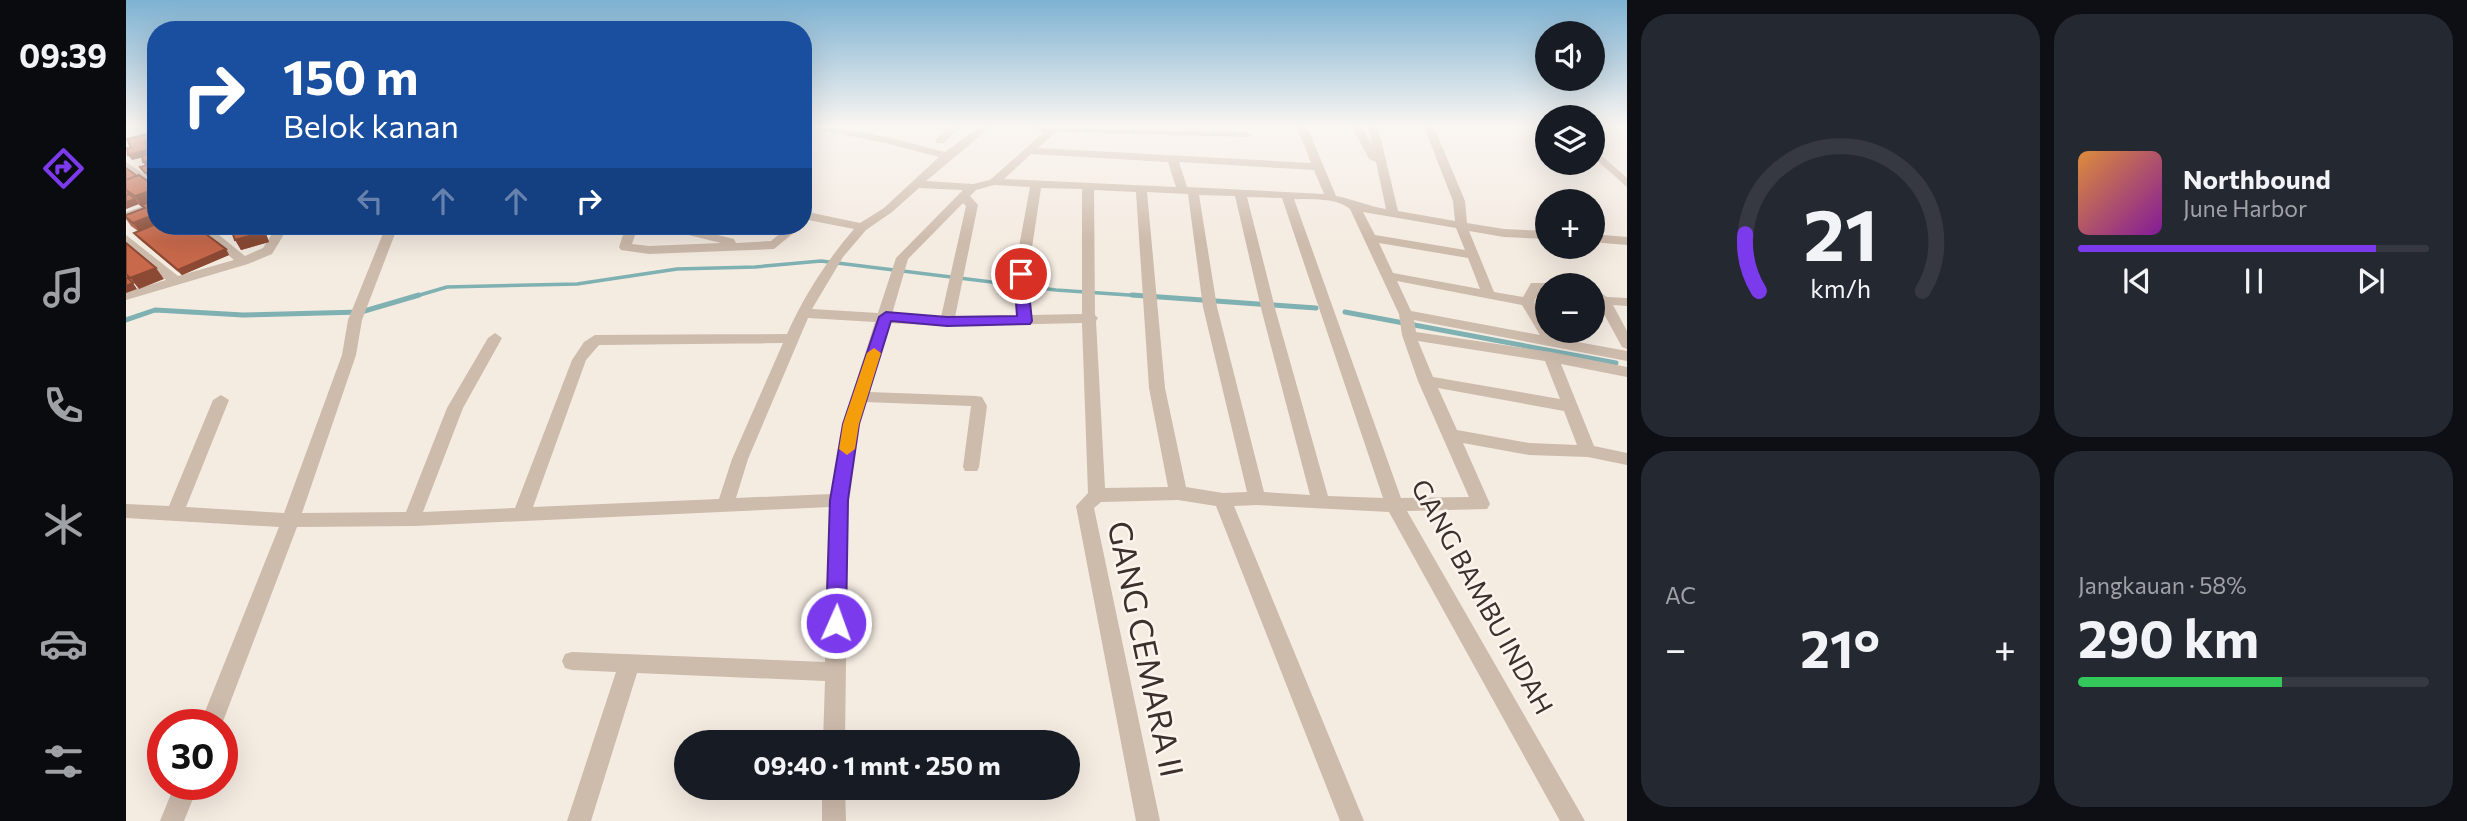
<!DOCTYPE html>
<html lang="id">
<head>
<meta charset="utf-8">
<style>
	body { margin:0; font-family:Commissioner,sans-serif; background:#242831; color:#f1f3f6; height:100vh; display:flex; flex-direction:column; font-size:26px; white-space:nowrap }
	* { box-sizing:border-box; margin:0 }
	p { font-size:23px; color:#9ea1a6 }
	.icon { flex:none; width:38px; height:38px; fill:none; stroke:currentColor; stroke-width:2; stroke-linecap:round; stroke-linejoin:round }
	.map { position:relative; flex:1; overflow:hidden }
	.side { display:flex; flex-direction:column; gap:14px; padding:14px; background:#0d0f14; width:840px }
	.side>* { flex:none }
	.top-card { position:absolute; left:21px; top:21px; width:665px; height:214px; border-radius:28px; box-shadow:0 7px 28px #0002; background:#1a4fa0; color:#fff; overflow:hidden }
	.tools { position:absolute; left:1409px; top:21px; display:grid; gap:14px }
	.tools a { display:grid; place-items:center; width:70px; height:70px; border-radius:50%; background:#171b24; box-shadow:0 7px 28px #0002; font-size:35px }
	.speed { position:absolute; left:21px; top:709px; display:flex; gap:14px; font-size:35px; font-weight:700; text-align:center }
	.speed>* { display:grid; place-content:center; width:91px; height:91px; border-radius:50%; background:#171b24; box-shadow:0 7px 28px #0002; line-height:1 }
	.speed .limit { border:10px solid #d22; background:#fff; color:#111 }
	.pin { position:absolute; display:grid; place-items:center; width:60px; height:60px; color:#fff; margin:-30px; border:4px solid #fff; border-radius:50%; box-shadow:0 2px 7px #0007 }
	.me { position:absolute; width:77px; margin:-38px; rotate:2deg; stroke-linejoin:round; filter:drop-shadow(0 0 5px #0008) }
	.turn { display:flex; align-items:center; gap:24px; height:147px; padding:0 21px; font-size:32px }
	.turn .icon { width:91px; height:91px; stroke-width:2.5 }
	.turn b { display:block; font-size:49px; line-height:60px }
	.lanes { display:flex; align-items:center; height:66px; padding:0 21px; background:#0003; justify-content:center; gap:35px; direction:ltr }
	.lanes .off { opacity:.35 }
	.big { font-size:52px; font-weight:700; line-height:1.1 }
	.side .tile { flex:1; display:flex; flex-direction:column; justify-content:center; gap:10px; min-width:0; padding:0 24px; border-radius:28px; background:#242831 }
	.side .dial { align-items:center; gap:0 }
	.dial svg { height:182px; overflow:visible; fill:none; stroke:#363941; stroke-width:7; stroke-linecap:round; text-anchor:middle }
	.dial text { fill:#f1f3f6; stroke:none }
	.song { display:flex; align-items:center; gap:21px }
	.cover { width:84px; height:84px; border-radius:10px; background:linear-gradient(135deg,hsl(30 70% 55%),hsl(290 70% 35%)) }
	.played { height:7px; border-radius:4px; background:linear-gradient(90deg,#7c3aed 85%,#363941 85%) }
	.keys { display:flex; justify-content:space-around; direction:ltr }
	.heat { display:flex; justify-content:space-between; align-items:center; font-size:38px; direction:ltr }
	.charge { height:10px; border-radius:5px; background:linear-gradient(90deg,#34c759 58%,#363941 0) }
	.side .tiles { flex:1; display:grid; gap:14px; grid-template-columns:repeat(2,1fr) }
	.trip { position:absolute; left:548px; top:730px; width:406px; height:70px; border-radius:35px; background:#171b24; box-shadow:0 7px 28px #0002; font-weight:700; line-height:70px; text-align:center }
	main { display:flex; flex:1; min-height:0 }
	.tabs { display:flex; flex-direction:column; width:126px; justify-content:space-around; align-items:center; background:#090b0e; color:#9ea1a6 }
	.tabs .icon { width:49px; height:49px }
	.tabs .on { color:#7c3aed }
	.tabs b { font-size:32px; color:#f1f3f6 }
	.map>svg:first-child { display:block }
</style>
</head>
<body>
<main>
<nav class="tabs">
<b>09:39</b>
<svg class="icon on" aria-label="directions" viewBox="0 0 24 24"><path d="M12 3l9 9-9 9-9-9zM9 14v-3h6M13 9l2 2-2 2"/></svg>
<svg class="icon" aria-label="music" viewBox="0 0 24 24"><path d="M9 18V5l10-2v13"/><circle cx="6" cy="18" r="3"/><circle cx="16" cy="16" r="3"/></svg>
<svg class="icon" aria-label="phone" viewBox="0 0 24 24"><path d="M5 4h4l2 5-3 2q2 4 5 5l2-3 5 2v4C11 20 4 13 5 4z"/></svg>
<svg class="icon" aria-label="climate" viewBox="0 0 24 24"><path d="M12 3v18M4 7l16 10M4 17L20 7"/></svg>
<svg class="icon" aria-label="car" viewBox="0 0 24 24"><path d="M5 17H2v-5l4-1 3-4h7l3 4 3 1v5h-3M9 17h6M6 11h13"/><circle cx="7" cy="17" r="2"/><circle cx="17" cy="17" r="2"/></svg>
<svg class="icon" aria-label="filters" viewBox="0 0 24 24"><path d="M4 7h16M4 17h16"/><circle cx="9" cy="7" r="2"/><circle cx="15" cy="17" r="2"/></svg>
</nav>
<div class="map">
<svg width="1501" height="821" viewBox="0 0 1501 821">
	<rect width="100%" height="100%" fill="#f4ebe1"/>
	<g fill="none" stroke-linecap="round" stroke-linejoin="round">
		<path stroke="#7fb0b2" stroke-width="3.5" d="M 287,297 L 321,287 L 451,284 L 551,269 L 629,267 L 695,261 L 930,290 L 1032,297"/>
		<path stroke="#7fb0b2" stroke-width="5" d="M 1006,295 L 1190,308
			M 1219,312 L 1490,363
			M 0,320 L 29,310 L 117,315 L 235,312 L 293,295"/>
		<path fill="#cdbbac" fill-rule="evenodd" d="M 680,127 C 728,127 773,140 819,152 L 853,127 L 865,127 L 800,181 L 847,184 L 864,180 L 917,133 L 902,127 L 1120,132 L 1125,135 L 1124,137 L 930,132 L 912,148 L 1185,163 L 1171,127 L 1181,127 L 1210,196 C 1227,199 1242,206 1260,209 L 1250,162 L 1243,159 L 1226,127 L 1236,127 L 1246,145 L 1242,127 L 1252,127 L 1272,211 L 1329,221 L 1327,201 L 1298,127 L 1308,127 L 1339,201 L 1341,223 L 1378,229 L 1421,231 L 1421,239 L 1378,237 L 1343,231 L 1368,292 L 1397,297 L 1405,283 L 1426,283 L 1427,285 L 1421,285 L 1421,290 L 1414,290 L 1408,302 L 1421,324 L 1421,331 L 1425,331 L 1430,338 L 1501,351 L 1501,361 L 1288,320 L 1290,332 L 1425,352 L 1501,367 L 1501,377 L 1435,364 L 1468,446 L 1501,453 L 1501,465 L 1462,457 L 1403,455 L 1337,443 L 1364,504 L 1361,509 L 1281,511 L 1459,821 L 1434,821 L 1263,512 L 1131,505 L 1108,506 L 1238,821 L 1214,821 L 1090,506 L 1052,500 L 975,502 L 968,508 L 1034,821 L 1010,821 L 950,506 L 962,493 L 956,323 L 821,326 L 763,323 L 743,392 L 850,396 L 856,397 L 861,406 L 853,467 L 851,471 L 839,471 L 837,467 L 845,406 L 739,402 L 733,424 L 722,500 L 719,742 L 697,742 L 699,681 L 511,673 L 465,821 L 441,821 L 490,672 L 446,670 L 439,668 L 436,661 L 439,654 L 446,652 L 699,662 L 704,507 L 288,526 L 171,527 L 96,724 L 74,724 L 153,527 L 0,518 L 0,504 L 43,506 L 87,400 L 95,395 L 103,400 L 60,507 L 158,513 L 216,355 L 222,320 L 260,226 L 272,226 L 236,320 L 230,355 L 176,513 L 280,512 L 321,408 L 362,338 L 369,333 L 376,338 L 337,408 L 297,512 L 389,508 L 446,360 L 458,342 L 469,335 L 661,334 C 678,296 701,260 728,229 L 677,219 L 677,211 L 734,223 L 758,208 L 813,157 L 759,143 ZM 905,154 L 1042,162 L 1050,187 L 878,179 ZM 1053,162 L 1188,170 L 1198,194 L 1061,187 ZM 868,185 L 904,187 L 888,274 L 892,316 L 829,317 L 852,205 L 844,196 L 850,190 ZM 793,188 L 837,190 L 770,258 L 752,313 L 686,309 L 717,257 L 740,230 L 766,212 ZM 915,188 L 956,189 L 956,314 L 905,315 L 902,274 ZM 968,190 L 1010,192 L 1023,388 L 1042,487 L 979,488 L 970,321 L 972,318 L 969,315 ZM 1021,192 L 1062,194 L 1077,307 L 1121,492 L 1097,493 L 1060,487 L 1039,388 ZM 1073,195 L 1109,196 L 1136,312 L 1184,495 L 1138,492 L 1091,307 ZM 1121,197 L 1156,198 L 1257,498 L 1202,496 L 1150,312 ZM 1168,199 C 1185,200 1210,197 1224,209 L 1273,314 L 1276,335 L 1292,381 L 1343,497 L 1275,498 ZM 837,203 L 840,206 L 815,317 L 766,314 L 782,259 ZM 1237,212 L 1330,228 L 1339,250 L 1249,235 ZM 1253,243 L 1342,258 L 1354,289 L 1267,273 ZM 1271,281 L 1396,305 L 1414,335 L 1285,311 ZM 682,318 L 749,322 L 717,424 L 705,494 L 610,498 L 622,459 ZM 1292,341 L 1419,361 L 1434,399 L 1307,377 ZM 657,343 L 606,459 L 593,499 L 407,507 L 460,360 L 473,345 ZM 1312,388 L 1438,411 L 1451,445 L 1403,443 L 1331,430 Z
			M 823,127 L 834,127 L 818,143 L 810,143 L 810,139 Z
			M 1466,147 L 1501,178 L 1501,187 L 1466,156 Z
			M 0,162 L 30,182 L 30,191 L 0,170 Z
			M 30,202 L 30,209 L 0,220 L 0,212 Z
			M 69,226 L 82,226 L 119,256 L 137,248 L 151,226 L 163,226 L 146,254 L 122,264 L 0,300 L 0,292 L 40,280 L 0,245 L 0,235 L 52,276 L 108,260 Z
			M 500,226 L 512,226 L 506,244 L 523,246 L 595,243 L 538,229 L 536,226 L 555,226 L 608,239 L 610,243 L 645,241 L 663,226 L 676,226 L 648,249 L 523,254 L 495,250 L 493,247 Z
			M 1466,234 L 1501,237 L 1501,245 L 1466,242 Z
			M 1466,288 L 1481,297 L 1501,298 L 1501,306 L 1487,305 L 1501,331 L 1501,349 L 1496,347 L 1472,303 L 1466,299 Z
			M 49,784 L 73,784 L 58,821 L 34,821 Z
			M 696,788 L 719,788 L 720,821 L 696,821 Z"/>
	</g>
	<path fill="#ac5a40" d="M 0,168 L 30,202 L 26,203 L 100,249 L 103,255 L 56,275 L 12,238 L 8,233 L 12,231 L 5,226 L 0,219 L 0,215 L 18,208 L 12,204 L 0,209 L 0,195 L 1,195 L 0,194 Z
		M 88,226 L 137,226 L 143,242 L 115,250 L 106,231 L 99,234 Z"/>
	<path fill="#8c4a34" d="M 30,138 L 30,144 L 23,146 L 26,155 L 6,160 L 2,155 L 19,141 Z
		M 30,159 L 30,165 L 20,167 L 17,162 Z
		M 30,171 L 30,177 L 22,178 L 19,173 Z
		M 30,189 L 30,202 L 16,207 L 9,196 Z
		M 9,199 L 13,204 L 0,209 L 0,202 Z
		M 30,214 L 30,226 L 15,233 L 7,223 Z
		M 94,226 L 118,226 L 99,234 Z
		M 135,226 L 137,226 L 143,242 L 115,250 L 109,240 Z
		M 100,249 L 103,255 L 56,275 L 52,270 Z
		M 30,268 L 38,279 L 13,289 L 4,278 Z
		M 7,283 L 11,289 L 0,293 L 0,286 Z"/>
	<path fill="#c8694b" stroke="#8c4a34" stroke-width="2" d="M 30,132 L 30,138 L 19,141 L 22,150 L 2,155 L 1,148 L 5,148 L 1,139 Z
		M 30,153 L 30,159 L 17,162 L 16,156 Z
		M 30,163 L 30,171 L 19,173 L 14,167 Z
		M 0,168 L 11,176 L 0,180 Z
		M 13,175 L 30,187 L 30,189 L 9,196 L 0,190 L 0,180 Z
		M 3,194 L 9,199 L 0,202 L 0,195 Z
		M 24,202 L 30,206 L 30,214 L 7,223 L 0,217 L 0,215 L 19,208 L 15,205 Z
		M 30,224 L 30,226 L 69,226 L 100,249 L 52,270 L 8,233 Z
		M 104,226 L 135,226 L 137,232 L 109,240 Z
		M 0,243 L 30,268 L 4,278 L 0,274 Z
		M 1,277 L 7,283 L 0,286 L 0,278 Z"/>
	<linearGradient id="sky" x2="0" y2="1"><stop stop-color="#7eb2d2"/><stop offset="0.52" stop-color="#faf6f2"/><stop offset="1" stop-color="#faf6f2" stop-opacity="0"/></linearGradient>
	<rect width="1501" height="242" fill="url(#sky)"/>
	<path fill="#7c3aed" stroke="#51269a" stroke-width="2" d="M 895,270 L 901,274 L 906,321 L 904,324 L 821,326 L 765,321 L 733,424 L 722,500 L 720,623 L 717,629 L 710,632 L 702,629 L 700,623 L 704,500 L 717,424 L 753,317 L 760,312 L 821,317 L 891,316 L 888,274 Z"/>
	<path fill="#f59e0b" d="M 748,348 L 755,353 L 733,424 L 729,449 L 721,455 L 713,449 L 717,424 L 741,353 Z"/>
	<g text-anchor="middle" stroke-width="5" stroke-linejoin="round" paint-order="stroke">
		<g font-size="26" fill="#3b302b" stroke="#fbf5ee">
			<text transform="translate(1356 597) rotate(61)" y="9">GANG BAMBU INDAH</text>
		</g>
		<g font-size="32" fill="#3b302b" stroke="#fbf5ee">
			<text transform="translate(1019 649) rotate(78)" y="11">GANG CEMARA II</text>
		</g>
	</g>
</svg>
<div class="tools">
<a><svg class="icon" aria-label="sound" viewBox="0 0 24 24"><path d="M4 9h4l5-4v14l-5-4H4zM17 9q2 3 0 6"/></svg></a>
<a><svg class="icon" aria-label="layers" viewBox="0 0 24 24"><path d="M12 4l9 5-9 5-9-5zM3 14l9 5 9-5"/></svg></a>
<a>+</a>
<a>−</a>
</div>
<div class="speed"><div class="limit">30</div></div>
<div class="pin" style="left:895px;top:274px;background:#d93025"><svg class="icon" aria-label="arrive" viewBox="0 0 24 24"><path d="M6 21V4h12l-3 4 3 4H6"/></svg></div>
<svg class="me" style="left:710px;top:623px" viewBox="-20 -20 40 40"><circle r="17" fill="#7c3aed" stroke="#fff" stroke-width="3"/><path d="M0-11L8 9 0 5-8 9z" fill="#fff"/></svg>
<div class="trip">09:40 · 1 mnt · 250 m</div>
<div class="top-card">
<div class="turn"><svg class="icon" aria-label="right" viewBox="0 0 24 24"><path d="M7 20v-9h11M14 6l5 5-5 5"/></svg><div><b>150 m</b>Belok kanan</div></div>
<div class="lanes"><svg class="icon off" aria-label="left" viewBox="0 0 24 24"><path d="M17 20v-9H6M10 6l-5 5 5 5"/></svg><svg class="icon off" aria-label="ahead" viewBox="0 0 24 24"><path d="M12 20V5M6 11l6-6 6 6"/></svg><svg class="icon off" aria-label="ahead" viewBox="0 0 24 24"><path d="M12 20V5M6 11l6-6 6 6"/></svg><svg class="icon" aria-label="right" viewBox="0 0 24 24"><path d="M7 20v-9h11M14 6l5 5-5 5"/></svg></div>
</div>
</div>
<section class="side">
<div class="tiles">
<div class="tile dial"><svg viewBox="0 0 100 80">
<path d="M14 69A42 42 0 1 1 86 69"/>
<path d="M14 69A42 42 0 0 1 8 44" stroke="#7c3aed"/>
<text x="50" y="56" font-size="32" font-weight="700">21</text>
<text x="50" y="72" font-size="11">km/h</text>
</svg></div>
<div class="tile">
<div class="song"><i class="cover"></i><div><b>Northbound</b><p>June Harbor</p></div></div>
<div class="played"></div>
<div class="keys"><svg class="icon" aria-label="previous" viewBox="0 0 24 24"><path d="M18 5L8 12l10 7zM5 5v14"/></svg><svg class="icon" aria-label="pause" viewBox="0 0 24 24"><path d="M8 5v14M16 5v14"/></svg><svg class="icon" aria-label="next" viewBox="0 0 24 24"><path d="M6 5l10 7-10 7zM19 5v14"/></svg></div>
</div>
<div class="tile"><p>AC</p>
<div class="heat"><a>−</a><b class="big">21°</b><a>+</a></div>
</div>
<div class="tile"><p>Jangkauan · 58%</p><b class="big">290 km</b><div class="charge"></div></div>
</div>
</section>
</main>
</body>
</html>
